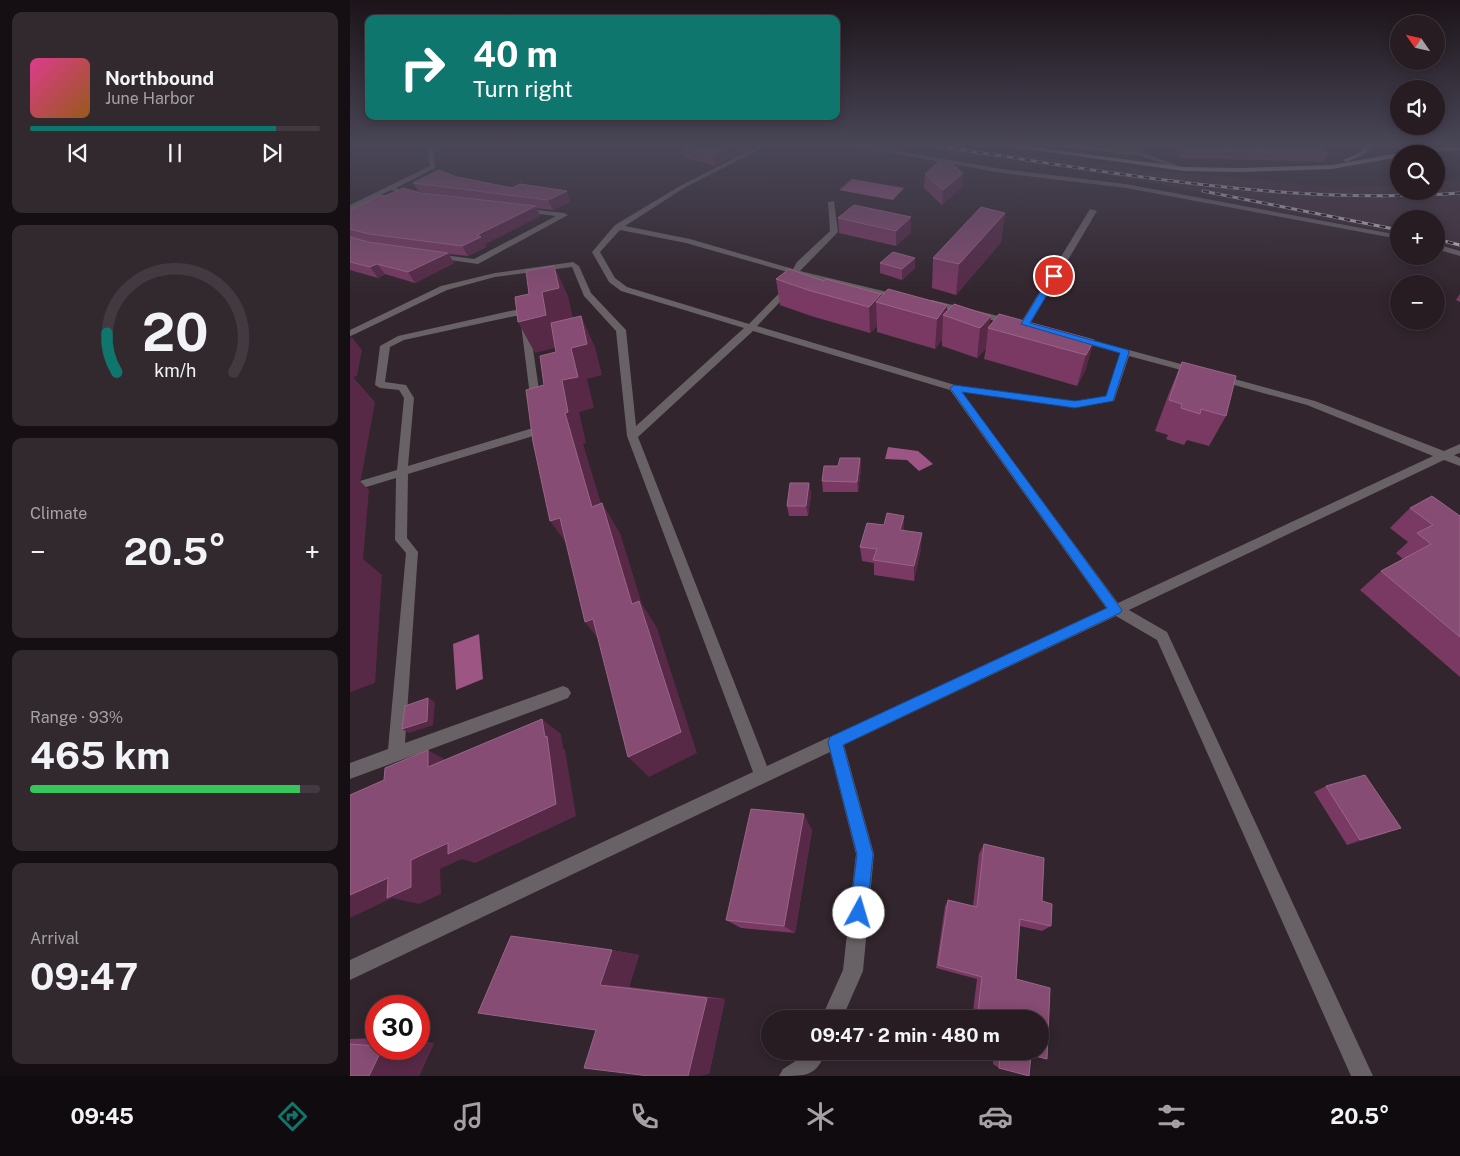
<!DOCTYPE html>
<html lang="en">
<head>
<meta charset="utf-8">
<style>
	body { margin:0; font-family:"Public Sans",sans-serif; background:#32292f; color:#f1f3f6; height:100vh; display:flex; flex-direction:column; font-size:19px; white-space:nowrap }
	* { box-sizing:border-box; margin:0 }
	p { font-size:16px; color:#a4a1a5 }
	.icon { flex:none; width:28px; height:28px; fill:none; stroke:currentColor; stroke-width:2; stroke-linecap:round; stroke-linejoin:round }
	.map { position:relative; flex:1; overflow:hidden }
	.panel { display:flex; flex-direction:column; gap:12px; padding:12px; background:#150f13; width:350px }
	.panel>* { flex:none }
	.banner { position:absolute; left:15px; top:15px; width:475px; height:105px; border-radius:10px; box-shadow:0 2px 12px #0003,0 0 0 1px #423a40; background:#0f766e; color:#fff; overflow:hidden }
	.needle { width:32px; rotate:304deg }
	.tools { position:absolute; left:1040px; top:15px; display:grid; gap:10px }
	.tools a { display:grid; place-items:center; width:55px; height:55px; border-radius:50%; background:#261c22; box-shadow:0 2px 12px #0003,0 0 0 1px #423a40; font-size:25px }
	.speed { position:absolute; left:15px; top:995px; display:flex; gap:10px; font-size:25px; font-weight:700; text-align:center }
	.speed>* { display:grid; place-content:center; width:65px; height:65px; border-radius:50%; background:#261c22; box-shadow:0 2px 12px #0003,0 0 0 1px #423a40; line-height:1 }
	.speed .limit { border:8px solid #d22; background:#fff; color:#111 }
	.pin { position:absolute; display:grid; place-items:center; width:42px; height:42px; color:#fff; margin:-21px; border:2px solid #fff; border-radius:50%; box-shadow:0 1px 5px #0007 }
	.me { position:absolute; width:55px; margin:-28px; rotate:6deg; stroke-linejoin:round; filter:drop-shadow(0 0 4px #0008) }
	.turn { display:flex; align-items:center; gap:18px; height:105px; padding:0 25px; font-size:22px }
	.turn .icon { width:65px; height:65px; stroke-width:2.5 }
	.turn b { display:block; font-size:35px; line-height:42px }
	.big { font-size:38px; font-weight:700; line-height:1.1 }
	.panel .widget { flex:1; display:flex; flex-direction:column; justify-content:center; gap:8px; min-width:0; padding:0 18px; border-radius:10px; background:#32292f }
	.panel .dial { align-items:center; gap:0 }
	.dial svg { height:130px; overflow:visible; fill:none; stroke:#423a40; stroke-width:7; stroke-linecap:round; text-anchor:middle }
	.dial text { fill:#f1f3f6; stroke:none }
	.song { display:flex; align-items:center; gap:15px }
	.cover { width:60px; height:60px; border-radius:8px; background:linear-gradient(135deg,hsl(330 70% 55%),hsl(30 70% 35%)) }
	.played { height:5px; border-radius:2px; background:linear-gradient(90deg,#0f766e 85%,#423a40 85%) }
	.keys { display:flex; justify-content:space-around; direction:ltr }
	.heat { display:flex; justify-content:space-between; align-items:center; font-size:28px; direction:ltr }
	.charge { height:8px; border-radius:4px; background:linear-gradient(90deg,#34c759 93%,#423a40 0) }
	.trip { position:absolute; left:411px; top:1010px; width:288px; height:50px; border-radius:25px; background:#261c22; box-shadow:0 2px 12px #0003,0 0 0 1px #423a40; font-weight:700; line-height:50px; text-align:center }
	.tabs { display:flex; height:80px; justify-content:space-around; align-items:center; background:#0f0b0e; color:#a4a1a5 }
	.tabs .icon { width:35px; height:35px }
	.tabs .current { color:#0f766e }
	.tabs b { font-size:22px; color:#f1f3f6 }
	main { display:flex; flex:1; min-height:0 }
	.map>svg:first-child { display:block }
</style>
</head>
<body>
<main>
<section class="panel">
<div class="widget">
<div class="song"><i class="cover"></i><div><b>Northbound</b><p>June Harbor</p></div></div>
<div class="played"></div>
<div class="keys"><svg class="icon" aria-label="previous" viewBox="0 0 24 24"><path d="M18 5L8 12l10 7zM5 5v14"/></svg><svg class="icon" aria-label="pause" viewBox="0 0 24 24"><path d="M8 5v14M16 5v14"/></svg><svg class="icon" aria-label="next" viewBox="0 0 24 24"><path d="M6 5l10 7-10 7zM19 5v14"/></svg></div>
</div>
<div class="widget dial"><svg viewBox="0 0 100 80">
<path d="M14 69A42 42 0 1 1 86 69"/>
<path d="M14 69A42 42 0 0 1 8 45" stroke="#0f766e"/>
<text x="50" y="56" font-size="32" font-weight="700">20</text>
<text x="50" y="72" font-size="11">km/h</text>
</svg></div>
<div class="widget"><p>Climate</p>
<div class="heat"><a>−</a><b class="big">20.5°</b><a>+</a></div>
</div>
<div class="widget"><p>Range · 93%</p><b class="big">465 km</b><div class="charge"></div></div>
<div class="widget"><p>Arrival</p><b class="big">09:47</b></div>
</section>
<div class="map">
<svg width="1110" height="1076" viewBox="0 0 1110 1076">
	<rect width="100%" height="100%" fill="#32252d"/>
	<path fill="#3f2c37" d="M 641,150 L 809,171 L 980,187 L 1049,186 L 1049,191 L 1086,191 L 1086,183 L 1110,178 L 1110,249 L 1086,242 L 1086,219 L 1049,219 L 1049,234 L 804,183 L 638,155 Z"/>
	<path fill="#9d5583" d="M 502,179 L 554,188 L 543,200 L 489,190 Z
		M 538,447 L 568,451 L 583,464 L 569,471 L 557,460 L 535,459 Z
		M 129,634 L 133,679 L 106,690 L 103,644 Z"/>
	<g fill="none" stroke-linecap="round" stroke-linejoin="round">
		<path fill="#686165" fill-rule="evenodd" d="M 77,145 L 83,145 L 85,168 L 46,188 L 65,194 L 65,196 L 41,190 L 0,210 L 0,205 L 80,166 Z
			M 410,145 L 418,145 L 334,188 L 275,226 L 340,239 L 443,269 L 447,262 L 480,231 L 478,202 L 484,201 L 488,232 L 450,271 L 554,296 L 550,299 L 450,276 L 449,282 L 407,326 L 605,385 L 725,401 L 756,396 L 770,353 L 725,341 L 725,337 L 731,337 L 849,369 L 849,373 L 846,374 L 779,356 L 764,401 L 725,407 L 612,392 L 768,603 L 1083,456 L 957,405 L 866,380 L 866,376 L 870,375 L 965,401 L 1094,451 L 1110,444 L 1110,453 L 1104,455 L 1110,458 L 1110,466 L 1094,460 L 779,610 L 817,632 L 1023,1076 L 1001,1076 L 807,640 L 766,616 L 494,745 L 524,854 L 513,971 L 492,1019 L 471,1019 L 493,970 L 506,854 L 480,752 L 0,980 L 0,960 L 403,772 L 277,436 L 266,331 L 234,296 L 222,267 L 145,277 L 97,290 L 3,335 L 0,336 L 0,330 L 91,286 L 145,273 L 223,262 L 229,266 L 241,293 L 276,330 L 286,426 L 394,328 L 271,291 L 259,282 L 242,252 L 265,225 L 330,186 ZM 270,230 L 336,243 L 441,273 L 442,280 L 399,324 L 277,287 L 265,278 L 250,252 ZM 403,331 L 600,390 L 756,608 L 417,766 L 288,437 Z
			M 497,145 L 512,145 L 652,169 L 776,184 L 1049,235 L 1049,239 L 776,188 L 652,173 Z
			M 701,145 L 724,145 L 780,151 L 783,149 L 837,169 L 832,170 L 790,156 Z
			M 169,208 L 214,213 L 218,215 L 128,264 L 86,258 L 82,256 L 86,254 L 124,259 L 206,216 L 172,212 L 168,210 Z
			M 740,209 L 747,211 L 680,324 L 678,326 L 672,326 L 670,324 Z
			M 1086,244 L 1110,251 L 1110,256 L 1086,249 Z
			M 582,300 L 665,320 L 667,322 L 662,325 L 579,305 L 579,301 Z
			M 165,310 L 178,314 L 191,404 L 190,406 L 182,406 L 181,404 L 170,316 L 165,316 L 54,340 L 40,347 L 35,382 L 56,385 L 64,398 L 58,466 L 183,428 L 183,423 L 188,419 L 193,423 L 194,430 L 193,433 L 58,474 L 57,538 L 68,552 L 55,743 L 213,686 L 218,688 L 221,693 L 218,698 L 213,700 L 0,779 L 0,763 L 38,749 L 56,553 L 45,540 L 46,478 L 0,492 L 0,484 L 47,470 L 54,398 L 49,390 L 30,388 L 25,385 L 30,346 L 48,336 Z
			M 456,1051 L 477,1051 C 465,1076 459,1076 429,1076 L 433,1069 L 455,1055 Z"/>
		<path fill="#a698a0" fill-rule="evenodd" d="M 648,145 L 667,145 L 834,167 L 889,168 L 982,165 L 1049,153 L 1051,154 L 1049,154 L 1049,157 L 982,169 L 889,172 L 834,171 Z
			M 1017,145 L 1024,145 L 1013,155 L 996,162 L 993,160 L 1009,153 Z
			M 1033,145 L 1047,145 L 1064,150 L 1110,146 L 1110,150 L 1054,154 L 1059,151 Z"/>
		<defs>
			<path id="rail" d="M 580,145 C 755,171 932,206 1110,193
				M 853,191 L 1049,230
				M 1086,239 L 1110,245"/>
		</defs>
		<use href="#rail" stroke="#d0c7cc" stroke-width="3"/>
		<use href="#rail" stroke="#161014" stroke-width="2" stroke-dasharray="6" stroke-linecap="butt"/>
	</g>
	<path fill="#793963" d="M 741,145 L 773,145 L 772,148 Z
		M 823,145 L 969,145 L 978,154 L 974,162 L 830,158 Z
		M 331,146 L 399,148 L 365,166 L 334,157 Z
		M 575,174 L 612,187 L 592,205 L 574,188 Z
		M 107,177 L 221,201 L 203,210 L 186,208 L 190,216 L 135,244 L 136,247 L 118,256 L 99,254 L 104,263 L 65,283 L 35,274 L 28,278 L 0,270 L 0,210 L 35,196 L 71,193 L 99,196 L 69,192 L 63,183 Z
		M 655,213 L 651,242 L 606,295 L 582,288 L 583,258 Z
		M 488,218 L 561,232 L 546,246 L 489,233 Z
		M 530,263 L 565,268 L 552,280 L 530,273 Z
		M 426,279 L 474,281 L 531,294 L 531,296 L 597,312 L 639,326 L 744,340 L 735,371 L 727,386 L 634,359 L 636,348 L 627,358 L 592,346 L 592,340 L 585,349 L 527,332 L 527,326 L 520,333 L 461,316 L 430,305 Z
		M 1110,294 L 1110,302 L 1106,300 Z
		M 832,362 L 876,416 L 859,446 L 837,440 L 834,445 L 816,439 L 818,435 L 805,431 L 819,393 Z
		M 510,458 L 511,469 L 508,492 L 473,492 L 472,481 L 488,466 Z
		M 459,483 L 461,494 L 458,516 L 439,516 L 437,506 Z
		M 1060,508 L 1110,516 L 1110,677 L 1010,590 L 1031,571 L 1053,559 L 1046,553 L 1058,542 L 1040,528 Z
		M 554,516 L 554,530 L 571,548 L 564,581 L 524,575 L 524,563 L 512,561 L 510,547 L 534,525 Z
		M 976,786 L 1037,833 L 997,845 L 964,792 Z
		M 462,830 L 445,933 L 391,928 L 376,920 Z
		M 634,844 L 694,858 L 692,901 L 702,904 L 701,926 L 692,931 L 670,926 L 666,979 L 700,988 L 697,1059 L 681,1055 L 679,1076 L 649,1068 L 643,1064 L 644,1055 L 630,1051 L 690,1051 L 690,1019 L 622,1019 L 627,979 L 586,968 L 595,906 L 598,900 L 623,906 L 629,854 Z
		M 262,950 L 289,955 L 279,987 L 375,999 L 359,1074 L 246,1030 Z
		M 26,1038 L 26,1049 L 69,1049 L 69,1042 L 84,1043 L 69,1076 L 0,1076 L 0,1039 Z"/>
	<path fill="#572947" d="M 24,145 L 62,145 L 27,149 Z
		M 380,145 L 399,145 L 399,148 L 365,166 L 363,154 Z
		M 613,173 L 612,187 L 592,205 L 593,190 Z
		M 217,191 L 221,201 L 203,210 L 198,200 Z
		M 186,206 L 190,216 L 135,244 L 136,247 L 118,256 L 112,246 L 127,235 Z
		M 655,213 L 651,242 L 606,295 L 609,264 Z
		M 561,217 L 561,232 L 546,246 L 546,231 Z
		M 98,253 L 104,263 L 65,283 L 58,272 Z
		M 565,258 L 565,268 L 552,280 L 552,269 Z
		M 27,264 L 35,274 L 28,278 L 20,267 Z
		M 204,266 L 218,296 L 223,319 L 212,346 L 185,353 L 168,322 L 192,292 Z
		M 531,294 L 531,303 L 526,302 L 527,326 L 520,333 L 519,307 Z
		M 597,305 L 597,316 L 593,315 L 592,340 L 585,349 L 587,319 Z
		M 231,316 L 245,347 L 252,375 L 237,379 L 244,408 L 229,412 L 236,443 L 233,444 L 261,536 L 242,507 L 215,413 L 212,380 Z
		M 641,316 L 639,328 L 638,328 L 636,348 L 627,358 L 630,328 Z
		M 1,336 L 12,350 L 7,376 L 3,377 L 25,402 L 11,479 L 9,480 L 19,490 L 13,559 L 32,575 L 25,683 L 0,692 L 0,342 Z
		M 744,340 L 735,371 L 727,386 L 736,355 Z
		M 510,458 L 511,469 L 508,492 L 507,482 Z
		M 459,483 L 461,494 L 458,516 L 456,506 Z
		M 252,503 L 270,533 L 292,604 L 307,628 L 347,753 L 299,777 L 278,757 L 282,604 Z
		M 554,516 L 554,531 L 550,530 Z
		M 210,518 L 222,551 L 200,521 Z
		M 572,533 L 571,548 L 564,581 L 564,566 Z
		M 243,619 L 256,649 L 235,622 Z
		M 78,698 L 85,702 L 83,725 L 59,733 L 52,729 Z
		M 192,719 L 211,734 L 213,748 L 215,750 L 226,816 L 125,863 L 112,859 L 90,869 L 91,894 L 69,904 L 42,898 L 0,918 L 0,895 L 61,860 L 195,737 Z
		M 78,750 L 103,764 L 78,767 Z
		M 454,814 L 462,830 L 445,933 L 434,926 Z
		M 1051,828 L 1037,833 L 997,845 L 1010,840 Z
		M 262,950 L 289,955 L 279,987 L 250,985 Z
		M 357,998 L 375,999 L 359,1074 L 351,1076 L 338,1076 Z
		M 84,1043 L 69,1076 L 19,1076 L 32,1049 L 69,1049 L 69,1044 Z"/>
	<path fill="#864c73" stroke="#986687" d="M 332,145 L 380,145 L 363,154 L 331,146 Z
		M 829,145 L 969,145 L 978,154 L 832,150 Z
		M 592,159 L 598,161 L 613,173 L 593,190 L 575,174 Z
		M 89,170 L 107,177 L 162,188 L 170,184 L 217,191 L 198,200 L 63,183 Z
		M 53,188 L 71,193 L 186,206 L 127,235 L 131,237 L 112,246 L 19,234 L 0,229 L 0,210 L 31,195 L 35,196 Z
		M 504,205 L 561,217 L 546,231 L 488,218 Z
		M 631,207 L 655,213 L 609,264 L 583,258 Z
		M 0,237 L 18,242 L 98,253 L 58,272 L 27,264 L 20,267 L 0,262 Z
		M 543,252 L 565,258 L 552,269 L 530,263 Z
		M 204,266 L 209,288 L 192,292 L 196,315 L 168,322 L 165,297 L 179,294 L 176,271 Z
		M 439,269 L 474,281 L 476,279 L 531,294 L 519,307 L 458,290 L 426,279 Z
		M 538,289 L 597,305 L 587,319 L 526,302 Z
		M 604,304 L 641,316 L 630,328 L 593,315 Z
		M 649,314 L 744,340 L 736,355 L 638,328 Z
		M 231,316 L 237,344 L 221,348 L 228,377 L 212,380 L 218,412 L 215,413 L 242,507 L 252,503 L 282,604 L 289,601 L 331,732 L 278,757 L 243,619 L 235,622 L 210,518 L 200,521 L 183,442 L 176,390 L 194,385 L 190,356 L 206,352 L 201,323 Z
		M 832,362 L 886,376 L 876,416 L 851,409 L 850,414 L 831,408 L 832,404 L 819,400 Z
		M 490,458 L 510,458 L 507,482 L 472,481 L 474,466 L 488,466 Z
		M 440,483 L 459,483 L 456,506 L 437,506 Z
		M 1082,496 L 1110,516 L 1110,637 L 1031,571 L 1081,544 L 1067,533 L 1083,525 L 1060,508 Z
		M 537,513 L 554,516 L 550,530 L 572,533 L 564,566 L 523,560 L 527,549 L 510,547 L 517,523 L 534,525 Z
		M 78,698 L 77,721 L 52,729 L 55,706 Z
		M 192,719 L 195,737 L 197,736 L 206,804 L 98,854 L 98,843 L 61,860 L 61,887 L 37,898 L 38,878 L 0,895 L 0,795 L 34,780 L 35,768 L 78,750 L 78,767 Z
		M 1015,775 L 1051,828 L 1010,840 L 976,786 Z
		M 401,809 L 454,814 L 434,926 L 376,920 Z
		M 634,844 L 694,858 L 692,901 L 702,904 L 701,926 L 670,919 L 666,979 L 700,988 L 697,1059 L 681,1055 L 679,1076 L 649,1068 L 650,1057 L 630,1051 L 690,1051 L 690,1019 L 627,1019 L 632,977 L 588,965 L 598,900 L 627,907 Z
		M 161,936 L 262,950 L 250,985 L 357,998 L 338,1076 L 299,1076 L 234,1068 L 246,1030 L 128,1013 Z
		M 0,1044 L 26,1046 L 26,1049 L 32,1049 L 19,1076 L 0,1076 Z"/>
	<linearGradient id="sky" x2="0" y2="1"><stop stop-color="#1c1419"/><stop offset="0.49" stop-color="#494657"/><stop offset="1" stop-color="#494657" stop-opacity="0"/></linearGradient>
	<rect width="1110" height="296" fill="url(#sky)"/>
	<path fill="#1a73e8" stroke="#114b97" d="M 701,274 L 708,276 L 680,323 L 778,350 L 779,352 L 763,401 L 725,408 L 612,392 L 772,610 L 770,613 L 493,745 L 523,854 L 517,913 L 515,919 L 509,921 L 503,919 L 500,913 L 507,854 L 478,742 L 480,737 L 757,608 L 600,388 L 604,385 L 725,401 L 756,396 L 770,353 L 671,324 Z"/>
</svg>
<div class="tools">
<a><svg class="needle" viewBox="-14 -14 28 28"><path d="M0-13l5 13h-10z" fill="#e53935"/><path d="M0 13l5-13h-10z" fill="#a4a1a5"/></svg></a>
<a><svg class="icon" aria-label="sound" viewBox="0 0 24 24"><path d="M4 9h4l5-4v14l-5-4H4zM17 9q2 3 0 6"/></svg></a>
<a><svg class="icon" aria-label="search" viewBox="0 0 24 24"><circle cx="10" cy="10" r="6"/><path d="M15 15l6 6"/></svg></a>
<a>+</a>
<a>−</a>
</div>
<div class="speed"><div class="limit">30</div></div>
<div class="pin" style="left:704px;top:276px;background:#d93025"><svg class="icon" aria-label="arrive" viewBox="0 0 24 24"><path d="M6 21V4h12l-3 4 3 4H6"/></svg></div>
<svg class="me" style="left:509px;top:913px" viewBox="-20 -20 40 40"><circle r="19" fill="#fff"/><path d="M0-13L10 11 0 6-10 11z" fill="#1a73e8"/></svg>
<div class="trip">09:47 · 2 min · 480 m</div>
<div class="banner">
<div class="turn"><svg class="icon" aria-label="right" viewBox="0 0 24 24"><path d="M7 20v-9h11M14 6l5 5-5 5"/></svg><div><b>40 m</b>Turn right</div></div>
</div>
</div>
</main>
<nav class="tabs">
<b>09:45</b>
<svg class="icon current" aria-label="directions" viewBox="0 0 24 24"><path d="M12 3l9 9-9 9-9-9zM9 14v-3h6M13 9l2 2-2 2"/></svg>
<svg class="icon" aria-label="music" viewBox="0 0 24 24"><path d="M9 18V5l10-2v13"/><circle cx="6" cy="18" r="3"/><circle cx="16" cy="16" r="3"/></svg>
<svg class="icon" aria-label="phone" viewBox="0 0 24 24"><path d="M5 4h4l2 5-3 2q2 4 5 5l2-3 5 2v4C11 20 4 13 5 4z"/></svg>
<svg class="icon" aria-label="climate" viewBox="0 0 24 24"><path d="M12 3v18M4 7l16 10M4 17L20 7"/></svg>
<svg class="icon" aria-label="car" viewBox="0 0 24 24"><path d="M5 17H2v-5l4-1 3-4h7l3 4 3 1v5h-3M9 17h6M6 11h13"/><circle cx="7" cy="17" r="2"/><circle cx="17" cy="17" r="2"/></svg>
<svg class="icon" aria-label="filters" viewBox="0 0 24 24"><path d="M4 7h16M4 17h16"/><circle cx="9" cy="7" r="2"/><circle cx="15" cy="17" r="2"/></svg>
<b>20.5°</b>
</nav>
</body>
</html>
